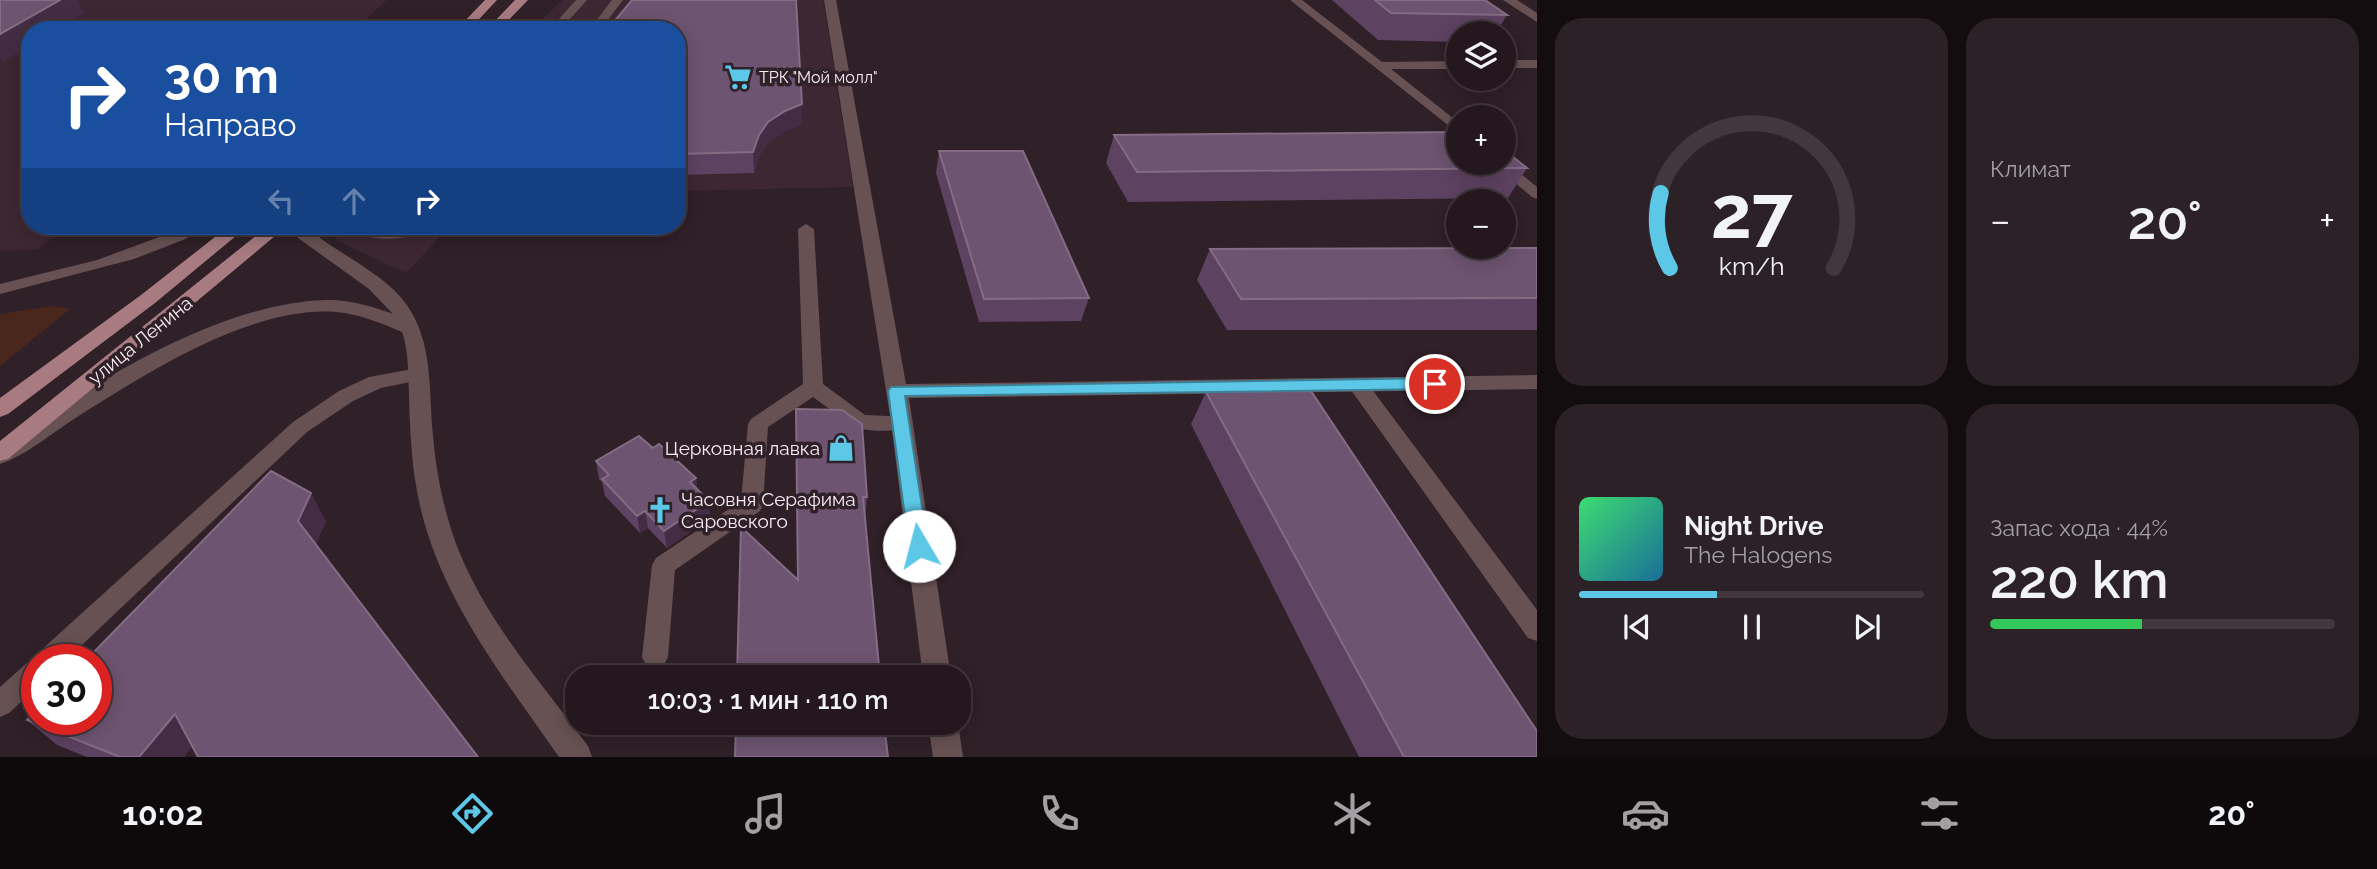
<!DOCTYPE html>
<html lang="ru">
<head>
<meta charset="utf-8">
<style>
	body { margin:0; font-family:Raleway,sans-serif; background:#2c2127; color:#f1f3f6; height:100vh; display:flex; flex-direction:column; font-size:26px; white-space:nowrap }
	* { box-sizing:border-box; margin:0 }
	p { font-size:23px; color:#a3a0a4 }
	.icon { flex:none; width:38px; height:38px; fill:none; stroke:currentColor; stroke-width:2; stroke-linecap:round; stroke-linejoin:round }
	.map { position:relative; flex:1; overflow:hidden }
	.side { display:flex; flex-direction:column; gap:18px; padding:18px; background:#140d10; width:840px }
	.side>* { flex:none }
	.hud { position:absolute; left:21px; top:21px; width:665px; height:214px; border-radius:28px; box-shadow:0 4px 18px #0003,0 0 0 2px #41373c; background:#1a4fa0; color:#fff; overflow:hidden }
	.buttons { position:absolute; left:1446px; top:21px; display:grid; gap:14px }
	.buttons a { display:grid; place-items:center; width:70px; height:70px; border-radius:50%; background:#24181e; box-shadow:0 4px 18px #0003,0 0 0 2px #41373c; font-size:35px }
	.speed { position:absolute; left:21px; top:644px; display:flex; gap:14px; font-size:35px; font-weight:700; text-align:center }
	.speed>* { display:grid; place-content:center; width:91px; height:91px; border-radius:50%; background:#24181e; box-shadow:0 4px 18px #0003,0 0 0 2px #41373c; line-height:1 }
	.speed .limit { border:10px solid #d22; background:#fff; color:#111 }
	.pin { position:absolute; display:grid; place-items:center; width:60px; height:60px; color:#fff; margin:-30px; border:4px solid #fff; border-radius:50%; box-shadow:0 2px 7px #0007 }
	.me { position:absolute; width:77px; margin:-38px; rotate:352deg; stroke-linejoin:round; filter:drop-shadow(0 0 5px #0008) }
	.turn { display:flex; align-items:center; gap:24px; height:147px; padding:0 28px; font-size:32px }
	.turn .icon { width:91px; height:91px; stroke-width:2.5 }
	.turn b { display:block; font-size:49px; line-height:60px }
	.lanes { display:flex; align-items:center; height:66px; padding:0 28px; background:#0003; justify-content:center; gap:35px; direction:ltr }
	.lanes .off { opacity:.35 }
	.big { font-size:52px; font-weight:600; line-height:1.1 }
	.side .widget { flex:1; display:flex; flex-direction:column; justify-content:center; gap:10px; min-width:0; padding:0 24px; border-radius:28px; background:#2c2127 }
	.side .dial { align-items:center; gap:0 }
	.dial svg { height:182px; overflow:visible; fill:none; stroke:#41373c; stroke-width:7; stroke-linecap:round; text-anchor:middle }
	.dial text { fill:#f1f3f6; stroke:none }
	.song { display:flex; align-items:center; gap:21px }
	.cover { width:84px; height:84px; border-radius:10px; background:linear-gradient(135deg,hsl(140 70% 55%),hsl(200 70% 35%)) }
	.played { height:7px; border-radius:4px; background:linear-gradient(90deg,#5cc7e7 40%,#41373c 40%) }
	.keys { display:flex; justify-content:space-around; direction:ltr }
	.heat { display:flex; justify-content:space-between; align-items:center; font-size:38px; direction:ltr }
	.charge { height:10px; border-radius:5px; background:linear-gradient(90deg,#34c759 44%,#41373c 0) }
	.side .tiles { flex:1; display:grid; gap:18px; grid-template-columns:repeat(2,1fr) }
	.trip { position:absolute; left:565px; top:665px; width:406px; height:70px; border-radius:28px; background:#24181e; box-shadow:0 4px 18px #0003,0 0 0 2px #41373c; font-weight:600; line-height:70px; text-align:center }
	.tabs { display:flex; height:112px; justify-content:space-around; align-items:center; background:#0e0a0c; color:#a3a0a4 }
	.tabs .icon { width:49px; height:49px }
	.tabs .current { color:#5cc7e7 }
	.tabs b { font-size:32px; color:#f1f3f6 }
	main { display:flex; flex:1; min-height:0 }
	.map>svg:first-child { display:block }
</style>
</head>
<body>
<main>
<div class="map">
<svg width="1537" height="757" viewBox="0 0 1537 757">
	<rect width="100%" height="100%" fill="#302028"/>
	<path fill="#3d2733" d="M 0,0 L 387,0 L 354,30 L 30,30 L 30,226 L 71,226 L 37,249 L 0,251 Z
		M 563,0 L 823,0 L 853,187 L 677,191 L 677,30 L 530,30 Z
		M 324,226 L 450,226 L 406,273 L 340,242 Z"/>
	<path fill="#4a271d" d="M 51,306 L 70,309 L 0,366 L 0,314 Z"/>
	<g fill="none" stroke-linecap="round" stroke-linejoin="round">
		<path fill="#675153" fill-rule="evenodd" d="M 576,0 L 587,0 L 560,30 L 549,30 Z
			M 612,0 L 623,0 L 600,30 L 589,30 Z
			M 1290,0 L 1302,0 L 1382,62 L 1458,61 L 1458,69 L 1391,69 L 1458,122 L 1458,133 Z
			M 1503,60 L 1537,60 L 1537,68 L 1503,68 Z
			M 1504,160 L 1537,187 L 1537,199 L 1532,197 L 1492,163 L 1503,163 Z
			M 806,224 L 814,229 L 823,384 L 865,415 L 909,417 L 912,422 L 909,427 C 894,432 869,432 854,427 L 813,397 L 768,427 L 763,505 L 760,511 L 675,570 L 668,657 L 664,665 L 655,669 L 646,665 L 642,657 L 652,565 L 656,558 L 741,501 L 748,424 L 751,419 L 803,384 L 798,229 Z
			M 189,226 L 210,226 L 183,240 L 134,259 L 0,294 L 0,284 L 97,260 Z
			M 348,226 L 367,226 L 380,229 L 429,226 C 413,242 364,244 348,226 Z
			M 418,368 L 425,369 L 428,374 L 425,379 L 381,388 L 353,401 L 307,432 L 66,660 L 37,660 L 37,687 L 9,713 L 0,717 L 0,687 L 28,662 L 36,659 L 39,652 L 293,422 L 339,391 L 369,377 Z
			M 1358,378 L 1365,380 L 1537,610 L 1537,641 L 1528,638 L 1351,390 L 1348,385 L 1351,380 Z"/>
		<path fill="#675153" fill-rule="evenodd" d="M 824,0 L 836,0 L 906,384 L 1537,375 L 1537,389 L 909,398 L 951,677 L 923,677 L 891,422 Z
			M 1503,0 L 1517,0 L 1537,13 L 1537,22 Z
			M 295,226 L 311,226 L 312,232 C 339,253 371,268 395,291 C 435,331 428,384 433,436 C 436,472 443,507 455,541 C 483,617 540,681 588,746 L 592,757 L 559,757 C 502,675 435,592 417,491 C 411,459 410,427 409,395 C 408,374 409,352 402,332 C 381,323 359,314 336,312 C 250,306 147,373 77,417 C 53,432 27,455 0,464 L 0,444 C 95,385 210,305 325,300 C 348,299 371,306 393,314 L 369,289 L 298,238 Z
			M 928,723 L 958,723 L 963,757 L 933,757 Z"/>
		<path fill="#a77b80" fill-rule="evenodd" d="M 485,0 L 497,0 L 469,30 L 456,30 Z
			M 515,0 L 528,0 L 499,30 L 486,30 Z
			M 229,226 L 248,226 L 155,303 L 8,414 L 0,417 L 0,398 L 141,295 Z
			M 268,226 L 287,226 L 8,459 L 0,461 L 0,441 Z"/>
	</g>
	<path fill="#5d4261" d="M 1332,0 L 1485,0 L 1507,15 L 1496,33 L 1458,33 L 1458,42 L 1378,40 Z
		M 677,30 L 802,104 L 802,124 L 785,131 L 768,143 L 759,156 L 754,173 L 677,175 Z
		M 1114,135 L 1527,168 L 1508,198 L 1128,202 L 1106,163 Z
		M 939,151 L 1089,298 L 1081,321 L 979,322 L 936,173 Z
		M 1537,248 L 1537,330 L 1227,330 L 1197,280 L 1210,249 Z
		M 1206,392 L 1537,757 L 1359,757 L 1191,424 Z
		M 796,409 L 867,497 L 865,519 L 880,677 L 797,579 Z
		M 653,448 L 696,478 L 697,490 L 709,501 L 710,518 L 667,548 L 648,528 L 640,533 L 605,496 L 602,482 L 599,479 L 596,461 Z
		M 326,521 L 316,544 L 192,746 L 184,757 L 87,757 L 57,745 L 27,720 Z"/>
	<path fill="#442d44" d="M 60,0 L 78,0 L 84,13 L 56,30 L 30,30 L 30,46 L 3,62 L 0,57 L 0,34 Z
		M 802,104 L 802,124 L 785,131 L 768,143 L 759,156 L 754,173 L 753,152 L 759,135 L 768,122 L 785,111 Z
		M 696,478 L 698,495 L 690,482 Z
		M 311,493 L 326,521 L 314,549 L 298,521 Z
		M 709,501 L 710,518 L 667,548 L 664,531 Z
		M 645,511 L 648,528 L 640,533 L 637,516 Z
		M 175,714 L 198,739 L 184,757 L 139,757 Z"/>
	<path fill="#6d5470" stroke="#836c84" stroke-width="2" d="M 0,0 L 60,0 L 0,34 Z
		M 632,0 L 796,0 L 802,104 L 785,111 L 768,122 L 759,135 L 753,152 L 677,154 L 677,30 L 607,30 Z
		M 1375,0 L 1485,0 L 1507,15 L 1391,13 Z
		M 1458,132 L 1458,163 L 1503,163 L 1503,149 L 1527,168 L 1137,172 L 1114,135 Z
		M 939,151 L 1023,151 L 1089,298 L 984,299 Z
		M 1537,248 L 1537,298 L 1241,299 L 1210,249 Z
		M 1311,391 L 1537,731 L 1537,757 L 1404,757 L 1206,392 Z
		M 796,409 L 842,410 L 862,424 L 867,497 L 863,497 L 880,677 L 737,677 L 741,527 L 798,580 Z
		M 639,436 L 653,448 L 659,444 L 696,478 L 690,482 L 709,501 L 664,531 L 645,511 L 637,516 L 602,479 L 609,475 L 596,461 Z
		M 271,471 L 311,493 L 298,521 L 478,757 L 198,757 L 175,714 L 139,757 L 120,757 L 27,720 L 37,710 L 37,719 L 96,719 L 96,660 L 86,660 Z
		M 736,723 L 884,723 L 888,757 L 735,757 Z"/>
	<path fill="#5cc7e7" stroke="#3c8196" stroke-width="2" d="M 1435,378 L 1443,384 L 1435,389 L 905,396 L 928,546 L 925,552 L 919,554 L 912,552 L 909,546 L 888,391 L 891,387 Z"/>
	<defs>
		<symbol id="supermarket-bare" viewBox="-9 -9 18 18"><path d="M-6-5.5h2.5l.6 2H6L4.5 2H-2.5L-4.4-4H-6ZM-1.5 3.2a1.3 1.3 0 1 0 .1 0ZM3 3.2a1.3 1.3 0 1 0 .1 0Z" fill="#5cc7e7" stroke="#302028" stroke-width="2.5" paint-order="stroke"/></symbol>
		<symbol id="shop-bare" viewBox="-9 -9 18 18"><path d="M-5-2.5h2.3a2.7 3.5 0 0 1 5.4 0H5L5.5 6h-11ZM-1.5-2.5h3a1.5 2.3 0 0 0-3 0Z" fill="#5cc7e7" stroke="#302028" stroke-width="2.5" paint-order="stroke"/></symbol>
		<symbol id="church-bare" viewBox="-9 -9 18 18"><path d="M-1.2-6h2.4v3.5h3.3v2.4h-3.3V6h-2.4V-.1h-3.3v-2.4h3.3Z" fill="#5cc7e7" stroke="#302028" stroke-width="2.5" paint-order="stroke"/></symbol>
	</defs>
	<g fill-rule="evenodd">
		<use href="#supermarket-bare" x="719" y="58" width="38" height="38"/>
		<use href="#shop-bare" x="822" y="429" width="38" height="38"/>
		<use href="#church-bare" x="641" y="491" width="38" height="38"/>
	</g>
	<g text-anchor="middle" stroke-width="7" stroke-linejoin="round" paint-order="stroke">
		<g font-size="16" fill="#f7ecf1" stroke="#302028" text-anchor="start">
			<text x="759" y="83">ТРК "Мой молл"</text>
		</g>
		<g font-size="19" fill="#f7ecf1" stroke="#302028">
			<text transform="translate(140 340) rotate(-39)" y="7">улица Ленина</text>
		</g>
		<g font-size="19" fill="#f7ecf1" stroke="#302028" text-anchor="end">
			<text x="820" y="455">Церковная лавка</text>
			<text x="681" y="506" text-anchor="start">Часовня Серафима<tspan x="681" dy="22">Саровского</tspan></text>
		</g>
	</g>
</svg>
<div class="buttons">
<a><svg class="icon" aria-label="layers" viewBox="0 0 24 24"><path d="M12 4l9 5-9 5-9-5zM3 14l9 5 9-5"/></svg></a>
<a>+</a>
<a>−</a>
</div>
<div class="speed"><div class="limit">30</div></div>
<div class="pin" style="left:1435px;top:384px;background:#d93025"><svg class="icon" aria-label="arrive" viewBox="0 0 24 24"><path d="M6 21V4h12l-3 4 3 4H6"/></svg></div>
<svg class="me" style="left:919px;top:546px" viewBox="-20 -20 40 40"><circle r="19" fill="#fff"/><path d="M0-13L10 11 0 6-10 11z" fill="#5cc7e7"/></svg>
<div class="trip">10:03 · 1 мин · 110 m</div>
<div class="hud">
<div class="turn"><svg class="icon" aria-label="right" viewBox="0 0 24 24"><path d="M7 20v-9h11M14 6l5 5-5 5"/></svg><div><b>30 m</b>Направо</div></div>
<div class="lanes"><svg class="icon off" aria-label="left" viewBox="0 0 24 24"><path d="M17 20v-9H6M10 6l-5 5 5 5"/></svg><svg class="icon off" aria-label="ahead" viewBox="0 0 24 24"><path d="M12 20V5M6 11l6-6 6 6"/></svg><svg class="icon" aria-label="right" viewBox="0 0 24 24"><path d="M7 20v-9h11M14 6l5 5-5 5"/></svg></div>
</div>
</div>
<section class="side">
<div class="tiles">
<div class="widget dial"><svg viewBox="0 0 100 80">
<path d="M14 69A42 42 0 1 1 86 69"/>
<path d="M14 69A42 42 0 0 1 10 36" stroke="#5cc7e7"/>
<text x="50" y="56" font-size="32" font-weight="700">27</text>
<text x="50" y="72" font-size="11">km/h</text>
</svg></div>
<div class="widget"><p>Климат</p>
<div class="heat"><a>−</a><b class="big">20°</b><a>+</a></div>
</div>
<div class="widget">
<div class="song"><i class="cover"></i><div><b>Night Drive</b><p>The Halogens</p></div></div>
<div class="played"></div>
<div class="keys"><svg class="icon" aria-label="previous" viewBox="0 0 24 24"><path d="M18 5L8 12l10 7zM5 5v14"/></svg><svg class="icon" aria-label="pause" viewBox="0 0 24 24"><path d="M8 5v14M16 5v14"/></svg><svg class="icon" aria-label="next" viewBox="0 0 24 24"><path d="M6 5l10 7-10 7zM19 5v14"/></svg></div>
</div>
<div class="widget"><p>Запас хода · 44%</p><b class="big">220 km</b><div class="charge"></div></div>
</div>
</section>
</main>
<nav class="tabs">
<b>10:02</b>
<svg class="icon current" aria-label="directions" viewBox="0 0 24 24"><path d="M12 3l9 9-9 9-9-9zM9 14v-3h6M13 9l2 2-2 2"/></svg>
<svg class="icon" aria-label="music" viewBox="0 0 24 24"><path d="M9 18V5l10-2v13"/><circle cx="6" cy="18" r="3"/><circle cx="16" cy="16" r="3"/></svg>
<svg class="icon" aria-label="phone" viewBox="0 0 24 24"><path d="M5 4h4l2 5-3 2q2 4 5 5l2-3 5 2v4C11 20 4 13 5 4z"/></svg>
<svg class="icon" aria-label="climate" viewBox="0 0 24 24"><path d="M12 3v18M4 7l16 10M4 17L20 7"/></svg>
<svg class="icon" aria-label="car" viewBox="0 0 24 24"><path d="M5 17H2v-5l4-1 3-4h7l3 4 3 1v5h-3M9 17h6M6 11h13"/><circle cx="7" cy="17" r="2"/><circle cx="17" cy="17" r="2"/></svg>
<svg class="icon" aria-label="filters" viewBox="0 0 24 24"><path d="M4 7h16M4 17h16"/><circle cx="9" cy="7" r="2"/><circle cx="15" cy="17" r="2"/></svg>
<b>20°</b>
</nav>
</body>
</html>
